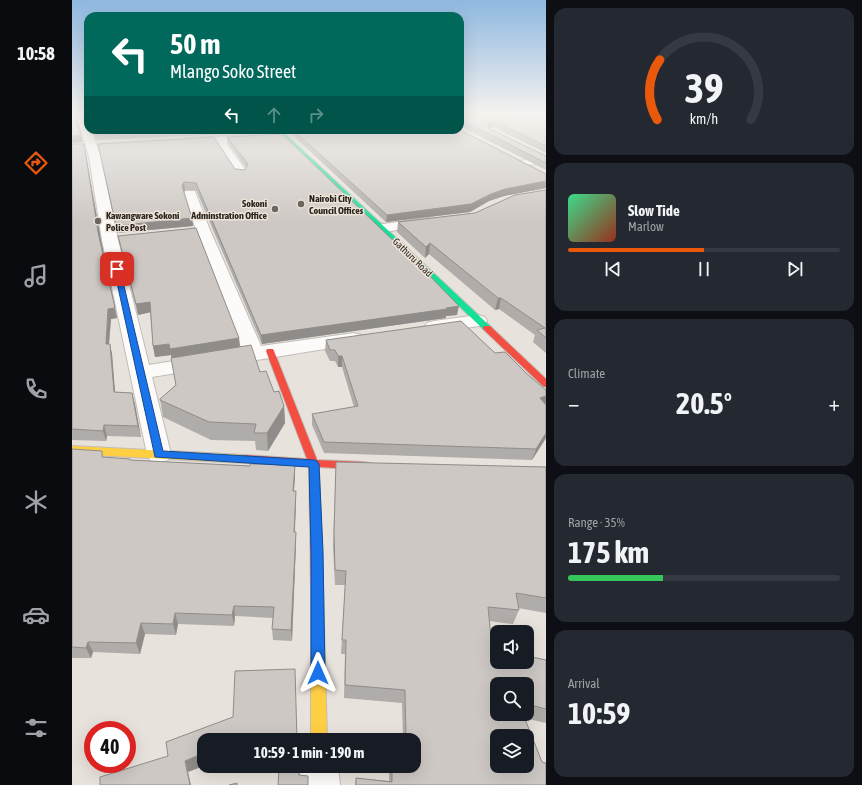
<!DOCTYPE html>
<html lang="en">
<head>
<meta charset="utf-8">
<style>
	body { margin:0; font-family:"Asap Condensed",sans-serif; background:#242831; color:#f1f3f6; height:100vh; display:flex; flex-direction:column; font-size:15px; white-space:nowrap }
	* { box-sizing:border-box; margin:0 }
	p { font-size:13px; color:#9ea1a6 }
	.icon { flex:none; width:22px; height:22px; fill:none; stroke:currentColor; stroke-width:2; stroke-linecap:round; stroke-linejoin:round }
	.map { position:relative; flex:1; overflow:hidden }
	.side { display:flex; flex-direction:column; gap:8px; padding:8px; background:#0d0f14; width:316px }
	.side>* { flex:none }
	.top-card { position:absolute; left:12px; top:12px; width:380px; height:122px; border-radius:12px; box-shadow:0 4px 16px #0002; background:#00695c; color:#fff; overflow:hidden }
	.tools { position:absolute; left:418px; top:625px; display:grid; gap:8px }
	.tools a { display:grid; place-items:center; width:44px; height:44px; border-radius:8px; background:#171b24; box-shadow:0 4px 16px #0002; font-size:20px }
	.speed { position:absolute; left:12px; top:721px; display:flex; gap:8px; font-size:20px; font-weight:700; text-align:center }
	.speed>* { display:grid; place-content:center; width:52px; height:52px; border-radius:50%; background:#171b24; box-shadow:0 4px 16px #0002; line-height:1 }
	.speed .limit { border:6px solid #d22; background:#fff; color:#111 }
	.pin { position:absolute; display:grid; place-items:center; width:34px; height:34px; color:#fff; margin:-17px; border-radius:8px; box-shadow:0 2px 6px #0006 }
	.me { position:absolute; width:44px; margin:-22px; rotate:0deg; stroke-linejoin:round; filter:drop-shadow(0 0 3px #0008) }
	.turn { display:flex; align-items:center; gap:14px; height:84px; padding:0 20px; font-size:18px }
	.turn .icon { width:52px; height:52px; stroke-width:2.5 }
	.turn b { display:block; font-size:28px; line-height:34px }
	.lanes { display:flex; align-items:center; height:38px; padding:0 20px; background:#0003; justify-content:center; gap:20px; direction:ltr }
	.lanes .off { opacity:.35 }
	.big { font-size:30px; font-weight:700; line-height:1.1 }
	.side .widget { flex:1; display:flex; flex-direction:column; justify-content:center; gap:6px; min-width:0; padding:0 14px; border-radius:12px; background:#242831 }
	.side .dial { align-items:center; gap:0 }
	.dial svg { height:104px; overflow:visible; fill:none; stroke:#363941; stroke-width:7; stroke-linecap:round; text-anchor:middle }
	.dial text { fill:#f1f3f6; stroke:none }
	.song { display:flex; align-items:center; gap:12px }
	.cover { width:48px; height:48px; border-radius:6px; background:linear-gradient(135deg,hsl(150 70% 55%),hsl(10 70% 35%)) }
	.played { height:4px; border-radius:2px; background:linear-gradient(90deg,#ea580c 50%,#363941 50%) }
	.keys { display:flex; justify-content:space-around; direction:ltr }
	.heat { display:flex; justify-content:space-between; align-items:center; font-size:22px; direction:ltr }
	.charge { height:6px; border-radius:3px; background:linear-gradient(90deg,#34c759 35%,#363941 0) }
	.trip { position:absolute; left:125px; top:733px; width:224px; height:40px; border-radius:12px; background:#171b24; box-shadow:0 4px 16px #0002; font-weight:700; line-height:40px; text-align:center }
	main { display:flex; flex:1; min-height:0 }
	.tab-bar { display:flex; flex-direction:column; width:72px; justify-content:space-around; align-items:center; background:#090b0e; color:#9ea1a6 }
	.tab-bar .icon { width:28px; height:28px }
	.tab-bar .selected { color:#ea580c }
	.tab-bar b { font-size:18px; color:#f1f3f6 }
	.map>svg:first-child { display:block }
</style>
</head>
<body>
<main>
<nav class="tab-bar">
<b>10:58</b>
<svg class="icon selected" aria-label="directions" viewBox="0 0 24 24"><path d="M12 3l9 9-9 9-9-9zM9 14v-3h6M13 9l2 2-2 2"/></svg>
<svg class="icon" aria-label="music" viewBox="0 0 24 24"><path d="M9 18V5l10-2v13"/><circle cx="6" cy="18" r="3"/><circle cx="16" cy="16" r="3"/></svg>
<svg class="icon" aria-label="phone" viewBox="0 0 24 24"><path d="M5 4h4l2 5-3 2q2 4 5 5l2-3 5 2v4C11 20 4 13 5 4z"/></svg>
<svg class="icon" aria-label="climate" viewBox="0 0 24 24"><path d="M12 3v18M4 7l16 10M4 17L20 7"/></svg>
<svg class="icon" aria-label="car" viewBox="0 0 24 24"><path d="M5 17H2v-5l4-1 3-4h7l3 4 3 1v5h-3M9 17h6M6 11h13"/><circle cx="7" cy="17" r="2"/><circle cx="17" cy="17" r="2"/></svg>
<svg class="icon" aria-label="filters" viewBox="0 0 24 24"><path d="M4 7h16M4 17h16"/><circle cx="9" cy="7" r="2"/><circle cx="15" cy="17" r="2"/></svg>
</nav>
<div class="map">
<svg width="474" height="785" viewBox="0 0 474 785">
	<rect width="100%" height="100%" fill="#e8e2dc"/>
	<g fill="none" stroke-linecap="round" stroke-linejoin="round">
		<defs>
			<path id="street" d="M 0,113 L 3,113 L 16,121 L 16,130 L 19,130 L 29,157 L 46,240 L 77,365 L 170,350 L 124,230 L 112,194 L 113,191 L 123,191 L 124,194 L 138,230 L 189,346 L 282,333 L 289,335 L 292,339 L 289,343 L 80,377 L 99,454 L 96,460 L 87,463 L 78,460 L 75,454 L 30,240 L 17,157 L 7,123 L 0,119 Z
				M 186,135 L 191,138 L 190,140 L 154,143 L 175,172 L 173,175 L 165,175 L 144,143 L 115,144 L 110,141 L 115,138 Z
				M 474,158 L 474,164 L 446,165 L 444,163 L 446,161 Z
				M 356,218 L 361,219 L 363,222 L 361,225 L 311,232 L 306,231 L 304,228 L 306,225 L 311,224 Z
				M 406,315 L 413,317 L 415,321 L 413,325 L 362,333 L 355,331 L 352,327 L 355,323 L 362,321 Z
				M 228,766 L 266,766 L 268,785 L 228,785 Z"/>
			<path id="fast" d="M 205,130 L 209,130 L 418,326 L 419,328 L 418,330 L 412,330 Z"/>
			<path id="slow" d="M 0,446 L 173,455 L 177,456 L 178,459 L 177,462 L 173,463 L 0,454 Z
				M 245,581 L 249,583 L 251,587 L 255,740 L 239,740 L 239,587 L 241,583 Z"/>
			<path id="jam" d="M 412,326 L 418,326 L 474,379 L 474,387 L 471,386 L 412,330 L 411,328 Z
				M 195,349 L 201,349 L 202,351 L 245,460 L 293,462 L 297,463 L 298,466 L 297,469 L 293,470 L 247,467 L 251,587 L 249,591 L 245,593 L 241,591 L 239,587 L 237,466 L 173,463 L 169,462 L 168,459 L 169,456 L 173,455 L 235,459 L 194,351 Z"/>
		</defs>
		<use href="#street" stroke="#c2bdb8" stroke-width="2"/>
		<use href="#fast" stroke="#c2bdb8" stroke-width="2"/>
		<use href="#slow" stroke="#c2bdb8" stroke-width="2"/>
		<use href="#jam" stroke="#c2bdb8" stroke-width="2"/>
		<use href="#street" fill="#fcfbfa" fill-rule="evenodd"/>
		<use href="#fast" fill="#16e098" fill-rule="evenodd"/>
		<use href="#slow" fill="#ffcf43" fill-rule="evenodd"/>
		<use href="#jam" fill="#f24e42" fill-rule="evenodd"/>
	</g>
	<path fill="#b0aca9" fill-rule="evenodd" d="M 12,113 L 16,113 L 16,122 L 12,116 Z
		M 388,113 L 474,113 L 474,153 L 421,127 L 416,128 L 474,156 L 474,170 L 388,126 Z
		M 21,130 L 202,130 L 202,132 L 24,140 Z
		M 215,130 L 388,130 L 474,174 L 474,188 L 432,196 L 417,201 L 398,212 L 314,222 Z
		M 155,137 L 385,315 L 374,316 L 374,318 L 190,344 L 124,190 L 113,190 L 111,192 L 120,218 L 121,226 L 45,233 L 26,144 L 163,169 L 173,170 L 174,168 L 156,143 Z
		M 0,144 L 12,144 L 29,240 L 45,318 L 39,319 L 37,344 L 40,354 L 43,392 L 60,393 L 69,437 L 35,436 L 34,441 L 0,440 Z
		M 474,190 L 474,353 L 461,342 L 463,335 L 427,309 L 423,310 L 357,254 L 353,258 L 325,232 L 326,222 L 403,213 Z
		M 46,236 L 167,338 L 168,347 L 188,372 L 212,406 L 213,423 L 196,451 L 184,450 L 183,441 L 139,440 L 91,417 L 88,399 L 104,385 L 99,355 L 83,357 L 81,346 L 78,312 L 66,315 Z
		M 254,340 L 423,353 L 454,373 L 474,390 L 474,438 L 460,460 L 252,453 L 240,425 L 240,414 L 282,407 L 270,367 L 266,367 L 263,361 L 258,361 L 253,351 Z
		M 0,449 L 32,458 L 58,460 L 178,466 L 183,464 L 223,465 L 223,476 L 222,491 L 224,491 L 224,502 L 223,532 L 224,532 L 224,543 L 220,641 L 201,640 L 200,629 L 201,618 L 163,616 L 162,626 L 106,624 L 104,635 L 73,634 L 68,654 L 21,652 L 19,658 L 0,658 Z
		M 264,462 L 474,467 L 474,613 L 446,608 L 447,610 L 441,624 L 417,621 L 420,647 L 474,660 L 474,723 L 452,718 L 474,785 L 283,785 L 284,778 L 317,781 L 317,766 L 342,766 L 342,740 L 331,740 L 330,703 L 272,698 L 273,654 L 269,654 L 273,585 L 263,585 L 261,547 ZM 455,684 L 455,714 L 425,714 Z"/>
	<path fill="#908c89" d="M 388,120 L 390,120 L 389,126 L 388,126 Z
		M 422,121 L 421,127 L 415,128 L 416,123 Z
		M 9,135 L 11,142 L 0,143 L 0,136 Z
		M 12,144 L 29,240 L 45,318 L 39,319 L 36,354 L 34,344 L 36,309 L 26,232 Z
		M 474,181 L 474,188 L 432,196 L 417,201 L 398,212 L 314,222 L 315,215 L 419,194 L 433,189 Z
		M 112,182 L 113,190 L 111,194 L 110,186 Z
		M 120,218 L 121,226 L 45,233 L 44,226 Z
		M 358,243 L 357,254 L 353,258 L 354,247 Z
		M 426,298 L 429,298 L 427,309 L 423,310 Z
		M 78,302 L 80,312 L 66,315 L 64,304 Z
		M 387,306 L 385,315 L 374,316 L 374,318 L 190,344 L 189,335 Z
		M 167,338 L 168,349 L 100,360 L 98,349 Z
		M 38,344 L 40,354 L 44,403 L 42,392 Z
		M 97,344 L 99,355 L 83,357 L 81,346 Z
		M 266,356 L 270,356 L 270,367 L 266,367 Z
		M 60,393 L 63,404 L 69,437 L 66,426 Z
		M 474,396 L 474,407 L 468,398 Z
		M 212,406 L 213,423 L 196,451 L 195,433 Z
		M 32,425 L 35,436 L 34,441 L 31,431 Z
		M 474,433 L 474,438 L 460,460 L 464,449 Z
		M 183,460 L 184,471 L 180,464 Z
		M 223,465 L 223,476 L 221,502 L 221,491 Z
		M 224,491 L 224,502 L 222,543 L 222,532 Z
		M 224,532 L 224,543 L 220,641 L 219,630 Z
		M 162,606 L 163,616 L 162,626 L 160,615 Z
		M 103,613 L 106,624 L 104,635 L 101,624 Z
		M 69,623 L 73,634 L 68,654 L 64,643 Z
		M 16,642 L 21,652 L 19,658 L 14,648 Z
		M 132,753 L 132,766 L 116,772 L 119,785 L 118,785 L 113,761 Z"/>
	<path fill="#cdc8c4" stroke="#908c89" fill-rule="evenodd" d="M 13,113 L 16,113 L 16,122 L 15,117 Z
		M 388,113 L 474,113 L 474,146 L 422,121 L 416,123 L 416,128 L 474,156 L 474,163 L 390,120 L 388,120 Z
		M 0,115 L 4,118 L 9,135 L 0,136 Z
		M 21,130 L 124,130 L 23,135 Z
		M 221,130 L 388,130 L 474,174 L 474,181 L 433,189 L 419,194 L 399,204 L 315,215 Z
		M 210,134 L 351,269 L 387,306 L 374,308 L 375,309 L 189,335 L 124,183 L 112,182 L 110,186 L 120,218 L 44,226 L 26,144 L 142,137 L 163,169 L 173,170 L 176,164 L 155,137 Z
		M 0,144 L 12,144 L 26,232 L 43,308 L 36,309 L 34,344 L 38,344 L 42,392 L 60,393 L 66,426 L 32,425 L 31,431 L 0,429 Z
		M 474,190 L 474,338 L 465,330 L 473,328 L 429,298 L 426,298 L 358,243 L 354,247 L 326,222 L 403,213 L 443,195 Z
		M 124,228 L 167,338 L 98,349 L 97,344 L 81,346 L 78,302 L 64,304 L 46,236 Z
		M 389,321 L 423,353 L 433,352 L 454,373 L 474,390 L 474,396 L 468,398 L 474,405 L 474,433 L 464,449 L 252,442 L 240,414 L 286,406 L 270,356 L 266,356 L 263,350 L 258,350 L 254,340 Z
		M 179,345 L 188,372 L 194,371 L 202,392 L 207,391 L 212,406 L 195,433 L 182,433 L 184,424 L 137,422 L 88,400 L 88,399 L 104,385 L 99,358 Z
		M 0,449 L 30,451 L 30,457 L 58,459 L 58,460 L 178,466 L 179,460 L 183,460 L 180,464 L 223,465 L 221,491 L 224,491 L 222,532 L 224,532 L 219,630 L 200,629 L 202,607 L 162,606 L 160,615 L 103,613 L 101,624 L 69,623 L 64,643 L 16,642 L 14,648 L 0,647 Z
		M 264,462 L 474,467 L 474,598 L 444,593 L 447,610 L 416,607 L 420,647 L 425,649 L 425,662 L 455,662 L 455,656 L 474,660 L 474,709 L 455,704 L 455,684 L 425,684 L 425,714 L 451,714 L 470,762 L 474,763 L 474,785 L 284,785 L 284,778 L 320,782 L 320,766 L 342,766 L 342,740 L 334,740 L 333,690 L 273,685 L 274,640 L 270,640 L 274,571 L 263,570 L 262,533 ZM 425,736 L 455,736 L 455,766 L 425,766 Z
		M 223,669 L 225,740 L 132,740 L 132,753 L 113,761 L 118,785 L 28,785 L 28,777 L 96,756 L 94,742 L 161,717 L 163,671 Z
		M 226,767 L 227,775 L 236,776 L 236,785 L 206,785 L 207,771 Z
		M 165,783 L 165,785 L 157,785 Z"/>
	<linearGradient id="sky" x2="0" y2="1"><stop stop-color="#8eb8e0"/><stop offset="0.51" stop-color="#f5f2ef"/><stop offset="1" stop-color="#f5f2ef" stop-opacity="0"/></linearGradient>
	<rect width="474" height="223" fill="url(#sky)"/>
	<path fill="#1a73e8" stroke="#114b97" d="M 45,267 L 48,269 L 91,451 L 242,460 L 245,461 L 247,464 L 251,551 L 253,673 L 251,678 L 246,680 L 241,678 L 239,673 L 239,551 L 237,467 L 83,457 L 42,269 Z"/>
	<g fill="#6b6661" stroke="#eee3d6" stroke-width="1.5">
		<circle cx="229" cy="204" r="4"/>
		<circle cx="203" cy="209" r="4"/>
		<circle cx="26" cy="221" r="4"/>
	</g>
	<g text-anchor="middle" stroke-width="3" stroke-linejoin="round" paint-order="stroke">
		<g font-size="10" font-weight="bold" fill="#28241f" stroke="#eee3d6" text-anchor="start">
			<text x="237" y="202">Nairobi City<tspan x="237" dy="12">Council Offices</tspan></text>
			<text x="195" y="207" text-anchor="end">Sokoni<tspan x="195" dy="12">Adminstration Office</tspan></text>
			<text x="34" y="219">Kawangware Sokoni<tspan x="34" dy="12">Police Post</tspan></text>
		</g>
		<g font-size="10" fill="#28241f" stroke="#eee3d6">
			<text transform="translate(341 257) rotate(44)" y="4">Gathuru Road</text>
		</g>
	</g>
</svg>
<div class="tools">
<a><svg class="icon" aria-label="sound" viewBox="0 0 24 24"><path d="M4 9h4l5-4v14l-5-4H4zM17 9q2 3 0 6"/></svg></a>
<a><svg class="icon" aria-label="search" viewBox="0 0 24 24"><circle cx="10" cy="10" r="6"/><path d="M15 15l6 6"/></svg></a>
<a><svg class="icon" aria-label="layers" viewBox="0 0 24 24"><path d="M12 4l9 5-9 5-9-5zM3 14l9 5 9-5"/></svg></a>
</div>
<div class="speed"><div class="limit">40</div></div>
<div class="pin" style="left:45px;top:269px;background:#d93025"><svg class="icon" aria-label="arrive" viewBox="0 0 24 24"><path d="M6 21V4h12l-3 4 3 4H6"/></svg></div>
<svg class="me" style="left:246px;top:673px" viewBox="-20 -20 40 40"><path d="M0-17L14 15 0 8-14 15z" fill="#1a73e8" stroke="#fff" stroke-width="4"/></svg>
<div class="trip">10:59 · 1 min · 190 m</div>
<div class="top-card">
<div class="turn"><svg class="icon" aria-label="left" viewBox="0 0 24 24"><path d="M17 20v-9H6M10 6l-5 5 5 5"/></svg><div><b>50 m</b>Mlango Soko Street</div></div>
<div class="lanes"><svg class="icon" aria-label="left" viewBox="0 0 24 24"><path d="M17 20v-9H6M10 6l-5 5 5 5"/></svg><svg class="icon off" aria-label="ahead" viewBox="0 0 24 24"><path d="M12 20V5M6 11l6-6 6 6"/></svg><svg class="icon off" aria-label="right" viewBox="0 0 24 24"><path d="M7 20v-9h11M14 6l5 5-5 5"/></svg></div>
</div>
</div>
<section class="side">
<div class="widget dial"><svg viewBox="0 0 100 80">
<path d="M14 69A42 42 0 1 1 86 69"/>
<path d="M14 69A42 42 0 0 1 16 23" stroke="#ea580c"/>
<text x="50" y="56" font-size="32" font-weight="700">39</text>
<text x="50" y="72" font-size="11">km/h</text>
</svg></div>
<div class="widget">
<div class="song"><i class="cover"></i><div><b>Slow Tide</b><p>Marlow</p></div></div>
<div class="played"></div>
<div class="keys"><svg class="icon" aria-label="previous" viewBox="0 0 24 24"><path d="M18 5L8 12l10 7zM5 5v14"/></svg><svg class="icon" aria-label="pause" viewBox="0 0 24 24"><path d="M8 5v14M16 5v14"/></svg><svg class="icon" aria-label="next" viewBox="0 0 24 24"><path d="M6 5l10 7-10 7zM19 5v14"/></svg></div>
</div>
<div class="widget"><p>Climate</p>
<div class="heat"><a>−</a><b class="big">20.5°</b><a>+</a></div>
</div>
<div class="widget"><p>Range · 35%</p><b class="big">175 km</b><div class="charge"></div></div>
<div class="widget"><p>Arrival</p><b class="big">10:59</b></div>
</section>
</main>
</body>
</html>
